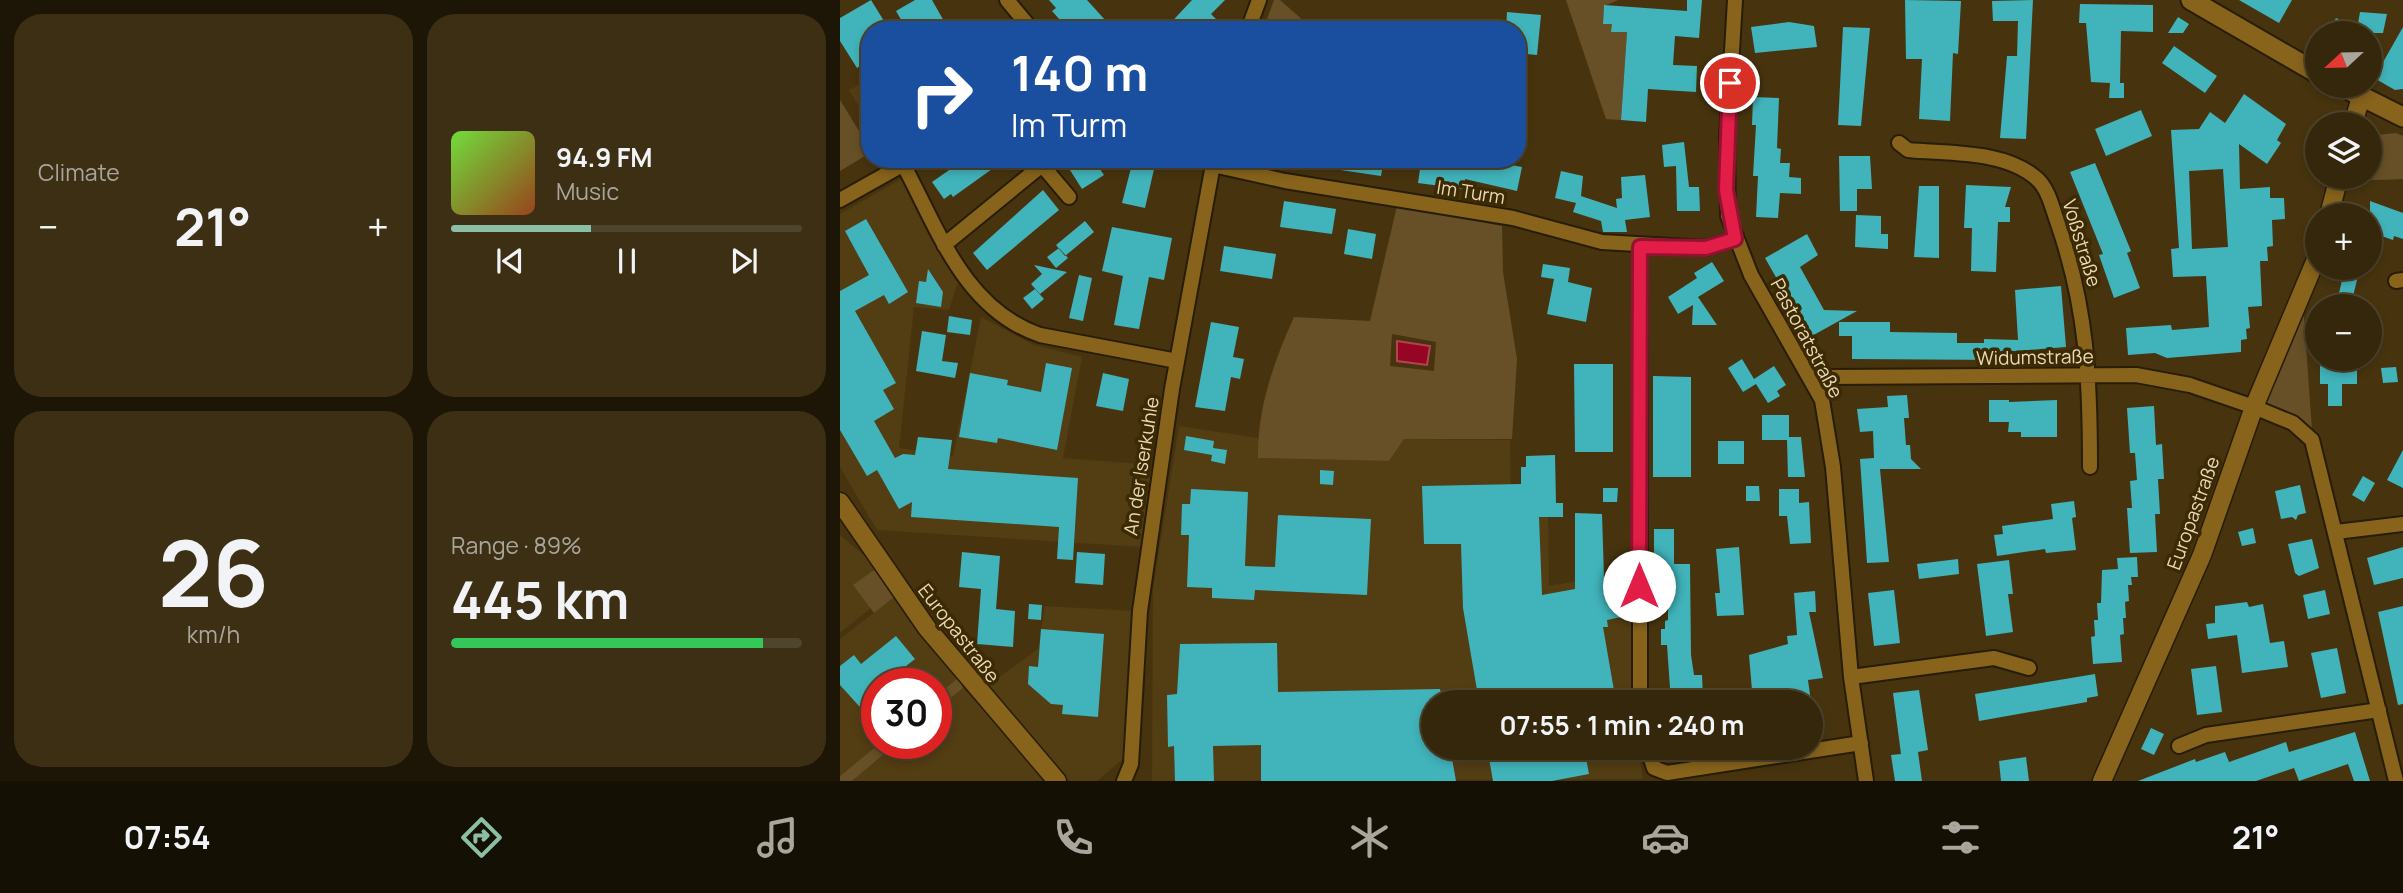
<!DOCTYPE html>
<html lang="en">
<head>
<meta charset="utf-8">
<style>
	body { margin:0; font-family:Manrope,sans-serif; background:#3d2f14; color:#f1f3f6; height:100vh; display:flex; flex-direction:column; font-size:26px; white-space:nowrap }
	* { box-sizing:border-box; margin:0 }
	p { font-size:23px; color:#aaa59d }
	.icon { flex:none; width:38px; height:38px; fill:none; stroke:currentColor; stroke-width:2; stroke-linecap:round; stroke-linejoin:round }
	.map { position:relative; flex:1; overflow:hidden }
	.sheet { display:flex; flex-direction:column; gap:14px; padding:14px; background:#1d1506; width:840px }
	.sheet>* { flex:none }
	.banner { position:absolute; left:21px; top:21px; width:665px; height:147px; border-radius:28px; box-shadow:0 4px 10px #0003,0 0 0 2px #4f442c; background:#1a4fa0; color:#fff; overflow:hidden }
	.needle { width:46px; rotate:248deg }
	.tools { position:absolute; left:1465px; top:21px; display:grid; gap:14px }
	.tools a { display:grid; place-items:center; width:77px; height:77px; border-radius:50%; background:#35270b; box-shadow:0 4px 10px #0003,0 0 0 2px #4f442c; font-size:35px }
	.speed { position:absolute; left:21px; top:668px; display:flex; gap:14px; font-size:35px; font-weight:700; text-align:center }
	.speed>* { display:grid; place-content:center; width:91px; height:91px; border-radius:50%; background:#35270b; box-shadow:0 4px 10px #0003,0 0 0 2px #4f442c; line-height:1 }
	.speed .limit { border:10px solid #d22; background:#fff; color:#111 }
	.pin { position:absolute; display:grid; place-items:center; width:60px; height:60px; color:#fff; margin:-30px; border:4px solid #fff; border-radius:50%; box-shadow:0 2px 7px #0007 }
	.me { position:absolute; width:77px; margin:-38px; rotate:0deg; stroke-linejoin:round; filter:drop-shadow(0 0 5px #0008) }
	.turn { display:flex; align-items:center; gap:24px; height:147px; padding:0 35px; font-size:32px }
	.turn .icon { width:91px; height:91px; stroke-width:2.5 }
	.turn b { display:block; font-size:49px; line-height:60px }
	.big { font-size:52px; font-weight:700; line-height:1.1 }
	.sheet .widget { flex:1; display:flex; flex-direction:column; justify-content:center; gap:10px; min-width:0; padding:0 24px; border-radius:28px; background:#3d2f14 }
	.sheet .dial { align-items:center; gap:0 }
	.dial b { font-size:91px; line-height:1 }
	.song { display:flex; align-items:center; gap:21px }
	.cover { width:84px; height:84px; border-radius:10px; background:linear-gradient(135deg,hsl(100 70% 55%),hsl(20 70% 35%)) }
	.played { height:7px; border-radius:4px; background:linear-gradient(90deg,#8abfa5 40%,#4f442c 40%) }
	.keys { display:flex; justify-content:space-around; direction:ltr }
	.heat { display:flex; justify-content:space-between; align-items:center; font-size:38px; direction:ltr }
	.charge { height:10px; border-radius:5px; background:linear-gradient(90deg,#34c759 89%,#4f442c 0) }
	.sheet .tiles { flex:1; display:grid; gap:14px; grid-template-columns:repeat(2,1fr) }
	.trip { position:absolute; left:581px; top:690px; width:402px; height:70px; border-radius:35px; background:#35270b; box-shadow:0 4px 10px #0003,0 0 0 2px #4f442c; font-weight:700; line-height:70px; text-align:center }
	.dock { display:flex; height:112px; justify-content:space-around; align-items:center; background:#151004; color:#aaa59d }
	.dock .icon { width:49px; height:49px }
	.dock .on { color:#8abfa5 }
	.dock b { font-size:32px; color:#f1f3f6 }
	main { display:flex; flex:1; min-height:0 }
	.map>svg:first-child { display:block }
</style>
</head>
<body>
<main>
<section class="sheet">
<div class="tiles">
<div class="widget"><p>Climate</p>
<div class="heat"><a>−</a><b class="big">21°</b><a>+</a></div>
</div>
<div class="widget">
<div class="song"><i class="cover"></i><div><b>94.9 FM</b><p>Music</p></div></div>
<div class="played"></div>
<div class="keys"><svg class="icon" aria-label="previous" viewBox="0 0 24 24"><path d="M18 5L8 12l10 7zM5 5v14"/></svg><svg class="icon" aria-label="pause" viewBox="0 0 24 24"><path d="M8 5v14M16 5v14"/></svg><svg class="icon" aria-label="next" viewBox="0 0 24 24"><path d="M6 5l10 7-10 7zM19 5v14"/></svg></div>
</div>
<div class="widget dial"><b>26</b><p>km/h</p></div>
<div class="widget"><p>Range · 89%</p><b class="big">445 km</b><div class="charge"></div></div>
</div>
</section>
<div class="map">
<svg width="1563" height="781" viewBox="0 0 1563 781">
	<rect width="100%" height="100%" fill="#47340f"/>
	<path fill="#533d13" d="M 30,79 L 30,125 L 9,90 Z
		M 61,179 L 118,282 L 109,310 L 74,307 L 59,448 L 113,456 L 141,317 L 194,345 L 242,357 L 223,458 L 313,465 L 303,547 L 37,530 L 0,467 L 0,214 Z
		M 339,426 L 418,438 L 419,458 L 549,461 L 564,439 L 670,440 L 671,517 L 708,517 L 709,586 L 791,572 L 794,702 L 593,702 L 593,747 L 798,747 L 803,779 L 312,781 L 313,589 Z
		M 0,535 L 38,567 L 14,585 L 31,608 L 0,633 Z
		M 58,594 L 118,678 L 96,696 L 96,684 L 37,684 L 39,744 L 0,776 L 0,639 Z
		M 205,606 L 294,611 L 283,759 L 257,781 L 229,781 L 147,686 L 198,649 Z
		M 123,688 L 209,781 L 12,781 L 56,744 L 96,744 L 96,710 Z"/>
	<path fill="#675027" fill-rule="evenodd" d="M 434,0 L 440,0 L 474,30 L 423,30 Z
		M 726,0 L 778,0 L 764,6 L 763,23 L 772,24 L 772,32 L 787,32 L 781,120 L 766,119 Z
		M 0,100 L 30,149 L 30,153 L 0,171 Z
		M 1556,133 L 1563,136 L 1563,179 L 1509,181 L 1510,177 L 1530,177 L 1530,142 L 1537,135 Z
		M 557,206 L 662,226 L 663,272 L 677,359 L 672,439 L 564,439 L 549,461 L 418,458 C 417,409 434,361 454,317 L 530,321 ZM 552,334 L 596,342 L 594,371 L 550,366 Z
		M 1463,304 L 1472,430 L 1421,404 Z
		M 38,567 L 58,594 L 34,613 L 13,585 Z
		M 118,678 L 123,688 L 96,710 L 96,696 Z
		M 39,744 L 56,744 L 12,781 L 0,781 L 0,776 Z"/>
	<path fill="#960624" stroke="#b04550" stroke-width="2" d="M 557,341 L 590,346 L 587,365 L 557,361 Z"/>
	<path fill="#41b3ba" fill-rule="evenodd" d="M 31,0 L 44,21 L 30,30 L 30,60 L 17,68 L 0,41 L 0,18 Z
		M 75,0 L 92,0 L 109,30 L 67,30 L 56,11 Z
		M 209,0 L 247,0 L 266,21 L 257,30 L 229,30 L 212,11 L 216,8 Z
		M 352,0 L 385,0 L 371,14 L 376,19 L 365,30 L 324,30 Z
		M 847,0 L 862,0 L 859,38 L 835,36 L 833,65 L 857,66 L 856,92 L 808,89 L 806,122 L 781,120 L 787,32 L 771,32 L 772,24 L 763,24 L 764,5 L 847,11 Z
		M 1065,0 L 1121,1 L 1118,54 L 1113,53 L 1110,121 L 1079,119 L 1082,59 L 1066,59 Z
		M 1193,0 L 1186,139 L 1160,138 L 1167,56 L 1177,56 L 1178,21 L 1153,21 L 1152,1 Z
		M 1399,0 L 1452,0 L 1439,23 Z
		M 1240,4 L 1313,5 L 1313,32 L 1281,31 L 1280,83 L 1284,83 L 1284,98 L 1269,98 L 1270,83 L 1251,82 L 1246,23 L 1239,23 Z
		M 667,12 L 701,15 L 697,55 L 677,53 L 677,30 L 666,30 Z
		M 1520,12 L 1547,14 L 1543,33 L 1488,33 L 1496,18 L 1517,29 Z
		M 1338,17 L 1349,24 L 1343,33 L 1328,33 Z
		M 949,22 L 974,26 L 977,47 L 915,53 L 911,27 Z
		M 1003,27 L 1030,28 L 1021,126 L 998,125 Z
		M 1563,27 L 1563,89 L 1555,90 L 1534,78 Z
		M 1334,46 L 1377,76 L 1365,93 L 1322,63 Z
		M 1404,94 L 1446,124 L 1437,140 L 1441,143 L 1427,164 L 1399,144 L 1400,189 L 1430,187 L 1430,198 L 1444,198 L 1445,219 L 1432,220 L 1433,246 L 1427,247 L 1428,261 L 1420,261 L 1422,306 L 1408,307 L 1410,328 L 1406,329 L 1407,339 L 1401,340 L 1401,352 L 1327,358 L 1315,353 L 1288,355 L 1286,328 L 1331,325 L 1332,330 L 1369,327 L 1366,276 L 1333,277 L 1331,249 L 1339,248 L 1331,130 L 1359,129 L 1370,112 L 1385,123 ZM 1383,169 L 1388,247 L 1352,249 L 1349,171 Z
		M 913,97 L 939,98 L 937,148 L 941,149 L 940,163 L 950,163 L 949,177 L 961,178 L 961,194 L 940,193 L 938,218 L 916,217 L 918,176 L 913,176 L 916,125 L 912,125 Z
		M 1301,110 L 1312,136 L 1266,156 L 1255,129 Z
		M 844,142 L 849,187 L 859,187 L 860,211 L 837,211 L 836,166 L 824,167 L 822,145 Z
		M 999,156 L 1030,156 L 1032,189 L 1017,189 L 1017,211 L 1000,211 Z
		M 125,159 L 166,159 L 113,197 L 111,194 L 104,199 L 92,182 Z
		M 223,159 L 253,159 L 264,175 L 242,189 Z
		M 481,159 L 544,159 L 541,176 L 480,167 Z
		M 595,159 L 661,159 L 661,163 L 682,167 L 677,191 L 625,179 L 624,189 L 578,183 L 581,162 L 594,163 Z
		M 293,160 L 315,165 L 305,208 L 282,203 Z
		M 1255,163 L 1291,251 L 1287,253 L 1300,288 L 1274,298 L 1259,255 L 1263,254 L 1230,172 Z
		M 721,171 L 743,176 L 741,196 L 777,208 L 776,199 L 782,198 L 781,177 L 805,175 L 810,217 L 785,220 L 787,232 L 763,232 L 761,221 L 733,212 L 736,203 L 715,198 Z
		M 1126,185 L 1171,187 L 1165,207 L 1170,207 L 1170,222 L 1158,222 L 1156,272 L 1131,271 L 1132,228 L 1124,228 Z
		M 1079,186 L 1099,186 L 1099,258 L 1074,257 Z
		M 203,190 L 219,210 L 147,270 L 133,253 Z
		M 444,201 L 496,209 L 492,234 L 440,227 Z
		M 1530,201 L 1563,213 L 1563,239 L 1554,236 L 1553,240 L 1530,232 Z
		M 1016,215 L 1041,216 L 1041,234 L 1048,234 L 1048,249 L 1015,247 Z
		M 26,219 L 68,292 L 49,304 L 44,295 L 15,311 L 56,383 L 43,390 L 54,409 L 34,421 L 55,458 L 63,454 L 75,455 L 78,437 L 112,440 L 108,469 L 238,478 L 233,560 L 217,559 L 219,527 L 71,517 L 72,502 L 59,509 L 37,470 L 27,476 L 0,430 L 0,291 L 29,275 L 5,231 Z
		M 245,221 L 254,232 L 225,256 L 216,245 Z
		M 272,227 L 332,238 L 324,280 L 309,277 L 299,329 L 274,325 L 283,276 L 262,271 Z
		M 508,229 L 536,234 L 532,259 L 504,254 Z
		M 967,234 L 978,255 L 960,267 L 984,310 L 1017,311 L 970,337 L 925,258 Z
		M 384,246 L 436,254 L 432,279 L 380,271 Z
		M 219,248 L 228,258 L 216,268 L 207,257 Z
		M 872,262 L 884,281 L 858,297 L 877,325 L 852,325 L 853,305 L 838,314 L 828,297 L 857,278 L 854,273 Z
		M 703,264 L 730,268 L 728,282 L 752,288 L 746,322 L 707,314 L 714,279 L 701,277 Z
		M 194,265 L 227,272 L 200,294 L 191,284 L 202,274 Z
		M 1505,268 L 1520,268 L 1513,296 L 1499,293 Z
		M 88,269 L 103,292 L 101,307 L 76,303 L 79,281 L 86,282 Z
		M 239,275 L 252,278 L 243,321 L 229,318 Z
		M 1221,286 L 1226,347 L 1163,352 L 1163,360 L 1012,359 L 1012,336 L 999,336 L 999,322 L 1050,322 L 1050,332 L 1117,333 L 1117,343 L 1144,343 L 1144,339 L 1178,340 L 1175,290 Z
		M 195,289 L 204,299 L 192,309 L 183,298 Z
		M 109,316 L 132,320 L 130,335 L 107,332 Z
		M 371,322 L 399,327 L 393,357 L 404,359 L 400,379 L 391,377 L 385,411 L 355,407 Z
		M 82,331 L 106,335 L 102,361 L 118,363 L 115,378 L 76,371 Z
		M 902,359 L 914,379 L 934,366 L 946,385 L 937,391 L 940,396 L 928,403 L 916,384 L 903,392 L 888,368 Z
		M 1480,361 L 1517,361 L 1517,384 L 1502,384 L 1502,406 L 1488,406 L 1488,384 L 1480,384 Z
		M 206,363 L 232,368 L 217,450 L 158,438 L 157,443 L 119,437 L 130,373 L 168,380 L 167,385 L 201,392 Z
		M 734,364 L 773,364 L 773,452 L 735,452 Z
		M 1556,367 L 1558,382 L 1543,383 L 1541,368 Z
		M 263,373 L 289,379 L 283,411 L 256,406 Z
		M 813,376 L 851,377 L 851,477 L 813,477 Z
		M 1067,395 L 1069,418 L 1064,418 L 1066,445 L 1070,445 L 1071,459 L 1081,469 L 1040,469 L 1049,562 L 1027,563 L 1020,459 L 1034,458 L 1033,431 L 1020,432 L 1017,409 L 1048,407 L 1047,396 Z
		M 1149,400 L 1169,400 L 1169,402 L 1217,400 L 1217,437 L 1181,437 L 1181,432 L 1168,432 L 1169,422 L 1149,422 Z
		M 1314,406 L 1316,445 L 1322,444 L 1324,479 L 1318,479 L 1320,514 L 1315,514 L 1317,552 L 1290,553 L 1287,508 L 1292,508 L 1290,481 L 1297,480 L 1295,453 L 1290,453 L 1287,408 Z
		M 922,415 L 949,415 L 949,437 L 961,437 L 965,477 L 948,477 L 947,440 L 922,440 Z
		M 346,436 L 374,441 L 373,448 L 387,450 L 385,464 L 371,461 L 372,455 L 344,450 Z
		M 878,441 L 904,441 L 904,464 L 878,464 Z
		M 1563,450 L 1563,488 L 1547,480 Z
		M 715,455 L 716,503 L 723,503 L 723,517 L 699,517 L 702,595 L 735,589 L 735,513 L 762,514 L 764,577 L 773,575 L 781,617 L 767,620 L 768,627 L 763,627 L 776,702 L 639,702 L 623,608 L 621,544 L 584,544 L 582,486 L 681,484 L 681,467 L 686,467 L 686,456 Z
		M 480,470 L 494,471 L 493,485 L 480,484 Z
		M 1523,476 L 1535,483 L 1524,502 L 1512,495 Z
		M 1460,485 L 1466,513 L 1458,515 L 1456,520 L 1452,517 L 1441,519 L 1435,491 Z
		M 906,486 L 919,486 L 920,501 L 906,501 Z
		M 763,488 L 778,488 L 777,502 L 763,502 Z
		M 351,489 L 408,492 L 405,566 L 435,567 L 438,515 L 531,519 L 527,595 L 415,590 L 414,600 L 372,598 L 372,588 L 347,587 L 349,535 L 341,535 L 342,504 L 350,504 Z
		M 939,489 L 959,489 L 959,503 L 969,502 L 971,543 L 950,544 L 947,516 L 939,516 Z
		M 1234,501 L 1236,517 L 1232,518 L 1236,550 L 1206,553 L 1205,549 L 1157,556 L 1154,535 L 1163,534 L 1162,526 L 1213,519 L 1211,504 Z
		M 1413,528 L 1416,543 L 1402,546 L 1398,532 Z
		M 814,529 L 834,529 L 834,564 L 850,564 L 851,655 L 854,675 L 862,675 L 863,698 L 858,698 L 859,702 L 831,702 L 827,645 L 821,645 L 821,629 L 825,629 L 825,621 L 828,620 L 828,583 L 819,583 L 819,564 L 814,564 Z
		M 1472,539 L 1479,568 L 1459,576 L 1455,573 L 1448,544 Z
		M 899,547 L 904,615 L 877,616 L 875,593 L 880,593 L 876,549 Z
		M 1563,547 L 1563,578 L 1534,585 L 1527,558 Z
		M 122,552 L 160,556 L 156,609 L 175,611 L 173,647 L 137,644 L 141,589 L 119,587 Z
		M 237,552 L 265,554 L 263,585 L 235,583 Z
		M 1297,557 L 1298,577 L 1291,577 L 1292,585 L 1288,585 L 1289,601 L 1285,602 L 1286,618 L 1283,618 L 1284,634 L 1280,635 L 1282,662 L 1253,664 L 1251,637 L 1255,636 L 1254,620 L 1258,620 L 1257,603 L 1261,603 L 1262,570 L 1278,569 L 1277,558 Z
		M 1118,559 L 1119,574 L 1079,579 L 1077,564 Z
		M 1169,560 L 1173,594 L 1168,594 L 1173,632 L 1146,636 L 1137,564 Z
		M 1054,590 L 1060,643 L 1034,646 L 1028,593 Z
		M 1485,590 L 1490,614 L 1468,619 L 1463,595 Z
		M 975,591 L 976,612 L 969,612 L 983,678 L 968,680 L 971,702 L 913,702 L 909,655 L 948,644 L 947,636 L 957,635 L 954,593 Z
		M 1407,602 L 1409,607 L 1423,604 L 1430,643 L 1444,641 L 1448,667 L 1402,673 L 1397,635 L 1368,639 L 1366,624 L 1375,623 L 1375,606 Z
		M 189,604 L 202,605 L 201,620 L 188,619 Z
		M 1563,606 L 1563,704 L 1558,705 L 1538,612 Z
		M 201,629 L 264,634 L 258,717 L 222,714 L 223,705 L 211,704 L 188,684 L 189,666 L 198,667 Z
		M 56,636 L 75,659 L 43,684 L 37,684 L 37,709 L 28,716 L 0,685 L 0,666 L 14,655 L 21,664 Z
		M 437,643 L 438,692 L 600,689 L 603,702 L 593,702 L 593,747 L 610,747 L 616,781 L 421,781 L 421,745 L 373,746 L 374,781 L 335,781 L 334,746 L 328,747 L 327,695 L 337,694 L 340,644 Z
		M 1497,648 L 1506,693 L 1481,698 L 1471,653 Z
		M 1376,666 L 1382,712 L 1357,715 L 1351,669 Z
		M 1255,674 L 1258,696 L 1247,698 L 1247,702 L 1139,721 L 1135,694 Z
		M 1079,690 L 1088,750 L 1078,752 L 1082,781 L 1055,781 L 1051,755 L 1061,754 L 1053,693 Z
		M 1311,728 L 1324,734 L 1314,755 L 1301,749 Z
		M 1515,732 L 1530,781 L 1514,781 L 1508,764 L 1459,781 L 1454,768 L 1416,781 L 1298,781 L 1355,759 L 1356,762 L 1385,752 L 1389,762 L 1446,742 L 1449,752 Z
		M 647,747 L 744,747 L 749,774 L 712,781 L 653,781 Z
		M 1186,757 L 1189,781 L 1161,781 L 1159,761 Z"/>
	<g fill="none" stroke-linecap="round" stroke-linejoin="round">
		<defs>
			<path id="minor" d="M 167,0 L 192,30
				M 895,0 L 887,135 L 888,216 L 911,275 L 982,400 L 993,467 L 1011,677 L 1026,781
				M 408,30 L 419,0
				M 1059,143 L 1068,150 C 1108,154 1164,150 1196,178 C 1208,188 1212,207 1217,221 C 1247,307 1250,378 1250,467
				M 360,159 L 373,165 L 445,181 L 673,218 L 762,242 L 866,248 L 895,239
				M 63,164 C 98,229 124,309 200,335 L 337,361
				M 202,165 L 229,197
				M 0,200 L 73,159
				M 104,245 L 202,165 L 198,159
				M 800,247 L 800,702
				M 1556,281 L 1563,280
				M 974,384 L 987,377 L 1296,375 L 1350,385 L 1414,407 L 1453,423 L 1472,440 L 1556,781
				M 1496,532 L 1563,524
				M 1011,677 L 1154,658 L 1189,668
				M 1339,746 L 1366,735 L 1539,710
				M 807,747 L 814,768 L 827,773 L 1021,743
				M 284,781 L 291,764 L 300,611 L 332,389 L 374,159"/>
			<path id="tertiary" d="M 1513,124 L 1521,97
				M 1489,215 L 1499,177
				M 0,502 L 87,628 L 217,781
				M 1262,781 L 1362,555 L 1414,407 L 1477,257"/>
			<path id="secondary" d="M 1351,0 L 1477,73
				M 1501,86 L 1563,117"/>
		</defs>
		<use href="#minor" stroke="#281d07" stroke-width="18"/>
		<use href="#tertiary" stroke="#281d07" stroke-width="21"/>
		<use href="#secondary" stroke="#281d07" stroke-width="23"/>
		<use href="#minor" stroke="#87631b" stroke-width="14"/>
		<use href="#tertiary" stroke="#87631b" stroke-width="18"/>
		<use href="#secondary" stroke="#87631b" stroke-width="19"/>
	</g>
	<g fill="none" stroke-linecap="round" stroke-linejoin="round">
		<defs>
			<path id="route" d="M 799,586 L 800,247 L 866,248 L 895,239 L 886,190 L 890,83"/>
		</defs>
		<use href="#route" stroke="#92132f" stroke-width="18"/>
		<use href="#route" stroke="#e11d48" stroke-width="12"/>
	</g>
	<g text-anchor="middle" stroke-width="7" stroke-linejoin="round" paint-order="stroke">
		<g font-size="19" fill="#ebd8b7" stroke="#3c2a03">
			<text transform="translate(631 192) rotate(9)" y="7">Im Turm</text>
			<text transform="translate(1242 243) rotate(73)" y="7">Voßstraße</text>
			<text transform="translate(967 338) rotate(62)" y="7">Pastoratstraße</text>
			<text transform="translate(1195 357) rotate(-1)" y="7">Widumstraße</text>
			<text transform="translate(301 466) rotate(-81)" y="7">An der Iserkuhle</text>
			<text transform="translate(1353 513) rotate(-70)" y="7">Europastraße</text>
			<text transform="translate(119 633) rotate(52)" y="7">Europastraße</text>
		</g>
	</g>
</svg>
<div class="tools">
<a><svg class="needle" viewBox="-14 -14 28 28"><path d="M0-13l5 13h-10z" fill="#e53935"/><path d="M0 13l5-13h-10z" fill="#aaa59d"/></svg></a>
<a><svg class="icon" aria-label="layers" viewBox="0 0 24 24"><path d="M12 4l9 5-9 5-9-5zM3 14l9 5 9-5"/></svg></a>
<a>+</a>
<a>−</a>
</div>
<div class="speed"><div class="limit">30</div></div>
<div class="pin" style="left:890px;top:83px;background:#d93025"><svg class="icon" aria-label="arrive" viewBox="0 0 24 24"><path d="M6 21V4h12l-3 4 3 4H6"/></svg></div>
<svg class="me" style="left:799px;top:586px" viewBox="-20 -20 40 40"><circle r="19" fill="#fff"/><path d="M0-13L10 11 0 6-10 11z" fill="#e11d48"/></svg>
<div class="trip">07:55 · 1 min · 240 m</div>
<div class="banner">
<div class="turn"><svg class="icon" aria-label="right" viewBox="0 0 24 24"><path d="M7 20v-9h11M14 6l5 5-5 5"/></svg><div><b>140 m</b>Im Turm</div></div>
</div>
</div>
</main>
<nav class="dock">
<b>07:54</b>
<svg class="icon on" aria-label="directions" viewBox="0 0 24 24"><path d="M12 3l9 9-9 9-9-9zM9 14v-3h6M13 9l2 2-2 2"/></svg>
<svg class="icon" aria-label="music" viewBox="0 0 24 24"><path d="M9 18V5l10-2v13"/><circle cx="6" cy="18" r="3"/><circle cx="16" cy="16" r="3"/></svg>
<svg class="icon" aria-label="phone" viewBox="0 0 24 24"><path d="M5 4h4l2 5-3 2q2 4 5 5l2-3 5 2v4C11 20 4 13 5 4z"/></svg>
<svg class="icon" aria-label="climate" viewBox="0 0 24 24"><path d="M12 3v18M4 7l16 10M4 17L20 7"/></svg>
<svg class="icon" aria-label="car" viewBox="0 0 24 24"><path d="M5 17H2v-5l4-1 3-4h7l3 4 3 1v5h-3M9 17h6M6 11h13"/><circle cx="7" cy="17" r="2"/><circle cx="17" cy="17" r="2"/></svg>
<svg class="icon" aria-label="filters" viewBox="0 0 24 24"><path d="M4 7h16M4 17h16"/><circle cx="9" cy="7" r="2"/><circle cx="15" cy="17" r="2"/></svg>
<b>21°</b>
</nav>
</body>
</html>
